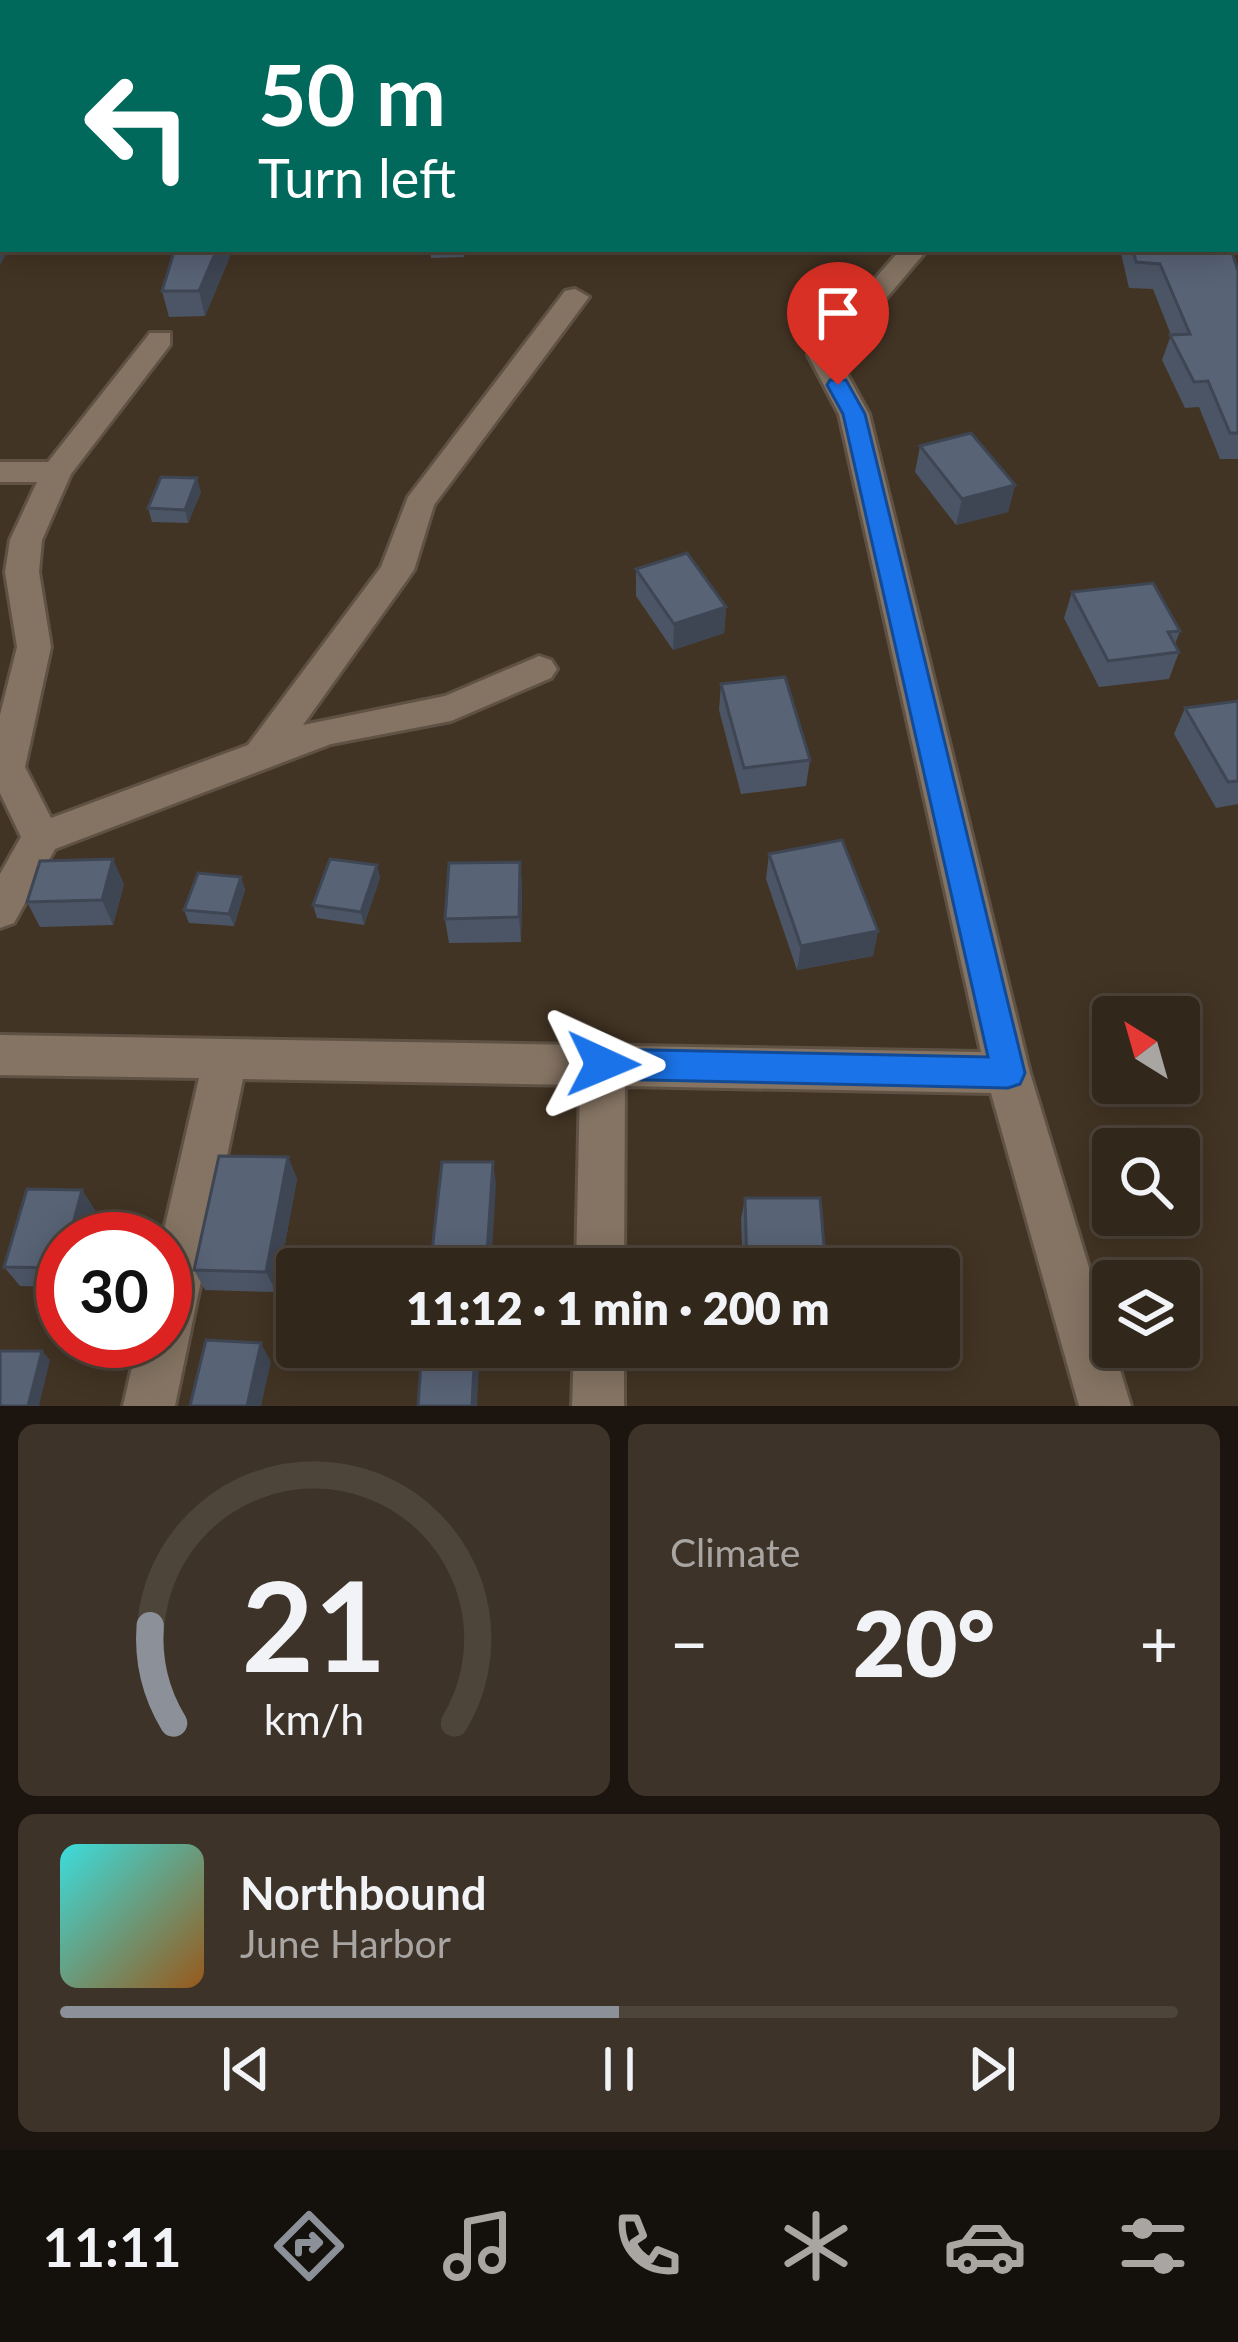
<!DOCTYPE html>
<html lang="en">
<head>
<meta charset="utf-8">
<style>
	body { margin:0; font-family:Lato,sans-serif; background:#3d3328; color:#f1f3f6; height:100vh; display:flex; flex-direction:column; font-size:45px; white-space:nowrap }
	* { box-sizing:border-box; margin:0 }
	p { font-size:39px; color:#a8a5a3 }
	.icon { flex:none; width:66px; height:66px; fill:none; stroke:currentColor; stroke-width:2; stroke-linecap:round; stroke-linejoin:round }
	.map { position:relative; height:1406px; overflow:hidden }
	.side { display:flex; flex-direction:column; gap:18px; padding:18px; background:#1c150f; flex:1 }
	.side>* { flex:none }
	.hud { position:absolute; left:0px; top:0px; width:1239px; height:252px; box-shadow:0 6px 30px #0003,0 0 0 3px #4d443a; background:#00695c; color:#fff; overflow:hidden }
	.needle { width:78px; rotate:323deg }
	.controls { position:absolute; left:1092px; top:996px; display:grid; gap:24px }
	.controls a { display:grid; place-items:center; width:108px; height:108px; border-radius:12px; background:#32271b; box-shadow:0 6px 30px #0003,0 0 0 3px #4d443a; font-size:60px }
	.speed { position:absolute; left:36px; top:1212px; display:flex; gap:24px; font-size:60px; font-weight:700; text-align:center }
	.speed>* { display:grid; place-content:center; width:156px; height:156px; border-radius:50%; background:#32271b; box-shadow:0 6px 30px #0003,0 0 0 3px #4d443a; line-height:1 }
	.speed .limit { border:18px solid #d22; background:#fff; color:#111 }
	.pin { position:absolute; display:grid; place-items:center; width:102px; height:102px; color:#fff; margin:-123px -51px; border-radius:50% 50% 50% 0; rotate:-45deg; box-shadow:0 0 12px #0007 }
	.pin .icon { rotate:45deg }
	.me { position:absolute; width:132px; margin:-66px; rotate:91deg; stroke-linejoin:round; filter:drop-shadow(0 0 9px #0008) }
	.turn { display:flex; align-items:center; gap:42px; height:252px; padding:0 60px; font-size:54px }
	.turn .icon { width:156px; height:156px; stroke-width:2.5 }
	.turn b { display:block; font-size:84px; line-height:102px }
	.big { font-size:90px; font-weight:800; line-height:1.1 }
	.side .card { flex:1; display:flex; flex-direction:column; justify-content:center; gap:18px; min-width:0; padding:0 42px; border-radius:18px; background:#3d3328 }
	.side .dial { align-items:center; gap:0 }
	.dial svg { height:312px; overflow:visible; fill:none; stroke:#4d443a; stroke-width:7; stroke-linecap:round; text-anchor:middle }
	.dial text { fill:#f1f3f6; stroke:none }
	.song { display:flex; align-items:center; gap:36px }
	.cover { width:144px; height:144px; border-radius:18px; background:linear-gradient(135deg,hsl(180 70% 55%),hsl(30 70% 35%)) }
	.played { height:12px; border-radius:6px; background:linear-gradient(90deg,#8c9099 50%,#4d443a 50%) }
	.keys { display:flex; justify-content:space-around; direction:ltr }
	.heat { display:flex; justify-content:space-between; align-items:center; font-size:66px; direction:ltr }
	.side .tiles { flex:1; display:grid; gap:18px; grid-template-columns:1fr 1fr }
	.card:last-child { grid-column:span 2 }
	.trip { position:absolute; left:276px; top:1248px; width:684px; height:120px; border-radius:12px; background:#32271b; box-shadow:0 6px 30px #0003,0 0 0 3px #4d443a; font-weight:800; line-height:120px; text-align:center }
	.dock { display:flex; height:192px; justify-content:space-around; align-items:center; background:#14100b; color:#a8a5a3 }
	.dock .icon { width:84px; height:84px }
	.dock .active { color:#8c9099 }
	.dock b { font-size:54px; color:#f1f3f6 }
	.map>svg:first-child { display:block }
</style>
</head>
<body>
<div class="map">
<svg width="1238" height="1406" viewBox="0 0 1238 1406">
	<rect width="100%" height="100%" fill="#423424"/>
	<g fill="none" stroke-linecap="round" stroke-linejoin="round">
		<defs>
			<path id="street" d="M 1153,0 L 1173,0 L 1173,3 L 1153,3 Z
				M 1236,201 L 1238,202 L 1238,221 L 1236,220 Z
				M 901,249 L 928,249 L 837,356 L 869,414 L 1030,1073 L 1131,1406 L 1079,1406 L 991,1093 L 625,1086 L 624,1269 L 576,1269 L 580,1085 L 243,1079 L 175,1406 L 123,1406 L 138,1341 L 165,1341 L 162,1239 L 199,1078 L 0,1075 L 0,1035 L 981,1052 L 839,414 L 808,355 Z
				M 575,289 L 589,297 L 434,505 L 414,570 L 303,725 L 445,696 L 539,656 L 551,660 L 557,669 L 551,678 L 451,721 L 331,744 L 55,849 L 14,923 L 0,928 L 0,874 L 21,837 L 0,793 L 0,715 L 17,647 L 5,572 L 10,540 L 37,482 L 0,482 L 0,462 L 48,462 L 150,333 L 170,333 L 170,345 L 71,474 L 42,540 L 39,572 L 51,647 L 25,767 L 51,818 L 248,745 L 381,567 L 408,497 L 565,291 Z
				M 574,1347 L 624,1347 L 624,1406 L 572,1406 Z"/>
		</defs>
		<use href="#street" stroke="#5f5245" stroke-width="6"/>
		<use href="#street" fill="#857463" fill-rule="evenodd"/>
	</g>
	<path fill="#4c5565" d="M 175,249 L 233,249 L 205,316 L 169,317 L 162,291 Z
		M 430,249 L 465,249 L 464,257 L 431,258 Z
		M 1120,249 L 1231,249 L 1238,271 L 1238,459 L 1220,459 L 1199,407 L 1185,408 L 1162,360 L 1171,335 L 1153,289 L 1129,288 Z
		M 920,446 L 1015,485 L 1008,512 L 956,525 L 915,472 Z
		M 201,492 L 188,523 L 152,522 L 148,508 Z
		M 636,569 L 726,607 L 724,633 L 673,650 L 636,596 Z
		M 1072,592 L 1180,631 L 1175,644 L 1179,652 L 1169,679 L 1099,687 L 1064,618 Z
		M 721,684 L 810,760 L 806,786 L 741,794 L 719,710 Z
		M 1238,701 L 1238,804 L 1216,808 L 1174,734 L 1185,708 Z
		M 769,854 L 878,931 L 873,956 L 797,970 L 766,879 Z
		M 520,862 L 522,887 L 521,942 L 449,943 L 445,919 Z
		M 377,865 L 380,878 L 364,925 L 317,918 L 313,905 Z
		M 241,877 L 245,890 L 234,926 L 189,923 L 184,910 Z
		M 124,884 L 113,925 L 40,927 L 27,902 Z
		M 288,1157 L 297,1179 L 276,1292 L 205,1290 L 194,1270 Z
		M 82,1190 L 96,1212 L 88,1239 L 63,1239 L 63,1287 L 20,1286 L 4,1267 Z
		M 745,1198 L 826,1269 L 743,1269 L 741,1219 Z
		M 746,1347 L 830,1347 L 826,1362 L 747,1362 Z"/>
	<path fill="#3e4553" d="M 345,0 L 365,0 L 363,3 L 342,3 Z
		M 3,221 L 3,249 L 9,249 L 0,265 L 0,226 Z
		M 217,249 L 233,249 L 205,316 L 199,291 Z
		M 197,478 L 201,492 L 188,523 L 185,510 Z
		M 1015,485 L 1008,512 L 956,525 L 962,499 Z
		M 726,607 L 724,633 L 673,650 L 674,624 Z
		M 113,859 L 124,884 L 113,925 L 102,900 Z
		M 520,862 L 522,887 L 521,942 L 519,917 Z
		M 377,865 L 380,878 L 364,925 L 361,912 Z
		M 241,877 L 245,890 L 234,926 L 229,914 Z
		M 878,931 L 873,956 L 797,970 L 801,946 Z
		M 288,1157 L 297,1179 L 276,1292 L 266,1272 Z
		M 493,1162 L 496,1184 L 491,1269 L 486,1269 Z
		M 82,1190 L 96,1212 L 88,1239 L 69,1239 Z
		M 261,1343 L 271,1362 L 261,1406 L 247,1406 Z
		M 475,1347 L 480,1347 L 477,1406 L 472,1406 Z
		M 42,1351 L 50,1360 L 39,1406 L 28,1406 Z"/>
	<path fill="#586376" stroke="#3e4553" stroke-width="3" d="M 228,0 L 345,0 L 342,3 L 226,3 Z
		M 3,47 L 3,221 L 0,226 L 0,48 Z
		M 175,249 L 217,249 L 199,291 L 162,291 Z
		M 1133,249 L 1231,249 L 1238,271 L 1238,433 L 1230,433 L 1208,381 L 1194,382 L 1170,335 L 1190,334 L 1160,264 L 1136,262 Z
		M 971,433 L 1015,485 L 962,499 L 920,446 Z
		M 161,477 L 197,478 L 185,510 L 148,508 Z
		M 687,553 L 726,607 L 674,624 L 636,569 Z
		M 1153,583 L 1180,631 L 1168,632 L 1179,652 L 1108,661 L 1072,592 Z
		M 785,677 L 810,760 L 744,768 L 721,684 Z
		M 1238,701 L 1238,781 L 1228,782 L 1185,708 Z
		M 842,840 L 878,931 L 801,946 L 769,854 Z
		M 113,859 L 102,900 L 27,902 L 40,861 Z
		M 330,859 L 377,865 L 361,912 L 313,905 Z
		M 520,862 L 519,917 L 445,919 L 449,863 Z
		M 198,873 L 241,877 L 229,914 L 184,910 Z
		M 219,1156 L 288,1157 L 266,1272 L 194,1270 Z
		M 442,1162 L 493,1162 L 486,1269 L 430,1269 Z
		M 27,1189 L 82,1190 L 69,1239 L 63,1239 L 63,1259 L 61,1268 L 4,1267 Z
		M 745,1198 L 820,1198 L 826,1269 L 747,1269 Z
		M 206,1340 L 261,1343 L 247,1406 L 190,1406 Z
		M 422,1347 L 475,1347 L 472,1406 L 418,1406 Z
		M 0,1351 L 42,1351 L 28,1406 L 0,1406 Z"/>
	<path fill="#1a73e8" stroke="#114b97" stroke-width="3" d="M 830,380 L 846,380 L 865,414 L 1025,1073 L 1020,1084 L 1008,1088 L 603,1079 L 591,1075 L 586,1064 L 591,1053 L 603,1049 L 988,1057 L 843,414 L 827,385 Z"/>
</svg>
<div class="controls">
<a><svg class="needle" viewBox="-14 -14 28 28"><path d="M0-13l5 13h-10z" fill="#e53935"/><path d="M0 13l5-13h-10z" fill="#a8a5a3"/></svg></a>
<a><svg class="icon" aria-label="search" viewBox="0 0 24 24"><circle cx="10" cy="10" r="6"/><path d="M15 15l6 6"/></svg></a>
<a><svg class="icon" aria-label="layers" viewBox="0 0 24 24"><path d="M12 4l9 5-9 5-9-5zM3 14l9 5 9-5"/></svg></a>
</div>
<div class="speed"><div class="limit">30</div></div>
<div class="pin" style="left:838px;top:385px;background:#d93025"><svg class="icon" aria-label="arrive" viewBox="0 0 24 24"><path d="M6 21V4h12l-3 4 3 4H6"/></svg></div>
<svg class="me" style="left:603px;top:1064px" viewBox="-20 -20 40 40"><path d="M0-17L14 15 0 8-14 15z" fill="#1a73e8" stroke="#fff" stroke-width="4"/></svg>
<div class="trip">11:12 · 1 min · 200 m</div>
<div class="hud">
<div class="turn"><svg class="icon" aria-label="left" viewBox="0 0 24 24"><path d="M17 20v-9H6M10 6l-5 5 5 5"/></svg><div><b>50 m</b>Turn left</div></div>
</div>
</div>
<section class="side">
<div class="tiles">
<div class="card dial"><svg viewBox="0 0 100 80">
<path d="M14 69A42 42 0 1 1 86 69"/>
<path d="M14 69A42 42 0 0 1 8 44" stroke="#8c9099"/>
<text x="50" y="56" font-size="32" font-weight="700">21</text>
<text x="50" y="72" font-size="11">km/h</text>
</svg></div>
<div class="card"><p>Climate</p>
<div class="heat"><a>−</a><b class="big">20°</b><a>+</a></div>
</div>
<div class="card">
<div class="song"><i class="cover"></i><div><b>Northbound</b><p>June Harbor</p></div></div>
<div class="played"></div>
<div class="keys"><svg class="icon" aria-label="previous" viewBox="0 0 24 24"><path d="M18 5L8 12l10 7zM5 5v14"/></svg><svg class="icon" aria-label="pause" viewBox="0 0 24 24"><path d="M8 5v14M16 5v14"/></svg><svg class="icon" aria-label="next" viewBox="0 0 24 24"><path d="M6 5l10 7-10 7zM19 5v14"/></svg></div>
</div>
</div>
</section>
<nav class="dock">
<b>11:11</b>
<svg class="icon active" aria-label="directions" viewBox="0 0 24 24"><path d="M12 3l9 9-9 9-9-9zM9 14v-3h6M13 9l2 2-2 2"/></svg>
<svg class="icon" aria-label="music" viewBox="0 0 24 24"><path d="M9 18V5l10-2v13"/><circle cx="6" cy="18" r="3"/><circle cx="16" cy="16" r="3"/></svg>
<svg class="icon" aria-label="phone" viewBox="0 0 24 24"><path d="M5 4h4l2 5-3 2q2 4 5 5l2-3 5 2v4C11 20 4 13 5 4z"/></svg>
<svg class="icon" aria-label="climate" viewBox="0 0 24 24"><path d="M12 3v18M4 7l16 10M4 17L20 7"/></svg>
<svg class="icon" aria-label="car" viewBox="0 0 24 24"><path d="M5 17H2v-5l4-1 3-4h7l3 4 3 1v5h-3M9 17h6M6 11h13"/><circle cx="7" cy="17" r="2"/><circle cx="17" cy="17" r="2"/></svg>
<svg class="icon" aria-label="filters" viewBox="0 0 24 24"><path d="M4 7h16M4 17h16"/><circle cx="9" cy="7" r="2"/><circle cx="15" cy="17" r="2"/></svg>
</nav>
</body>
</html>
